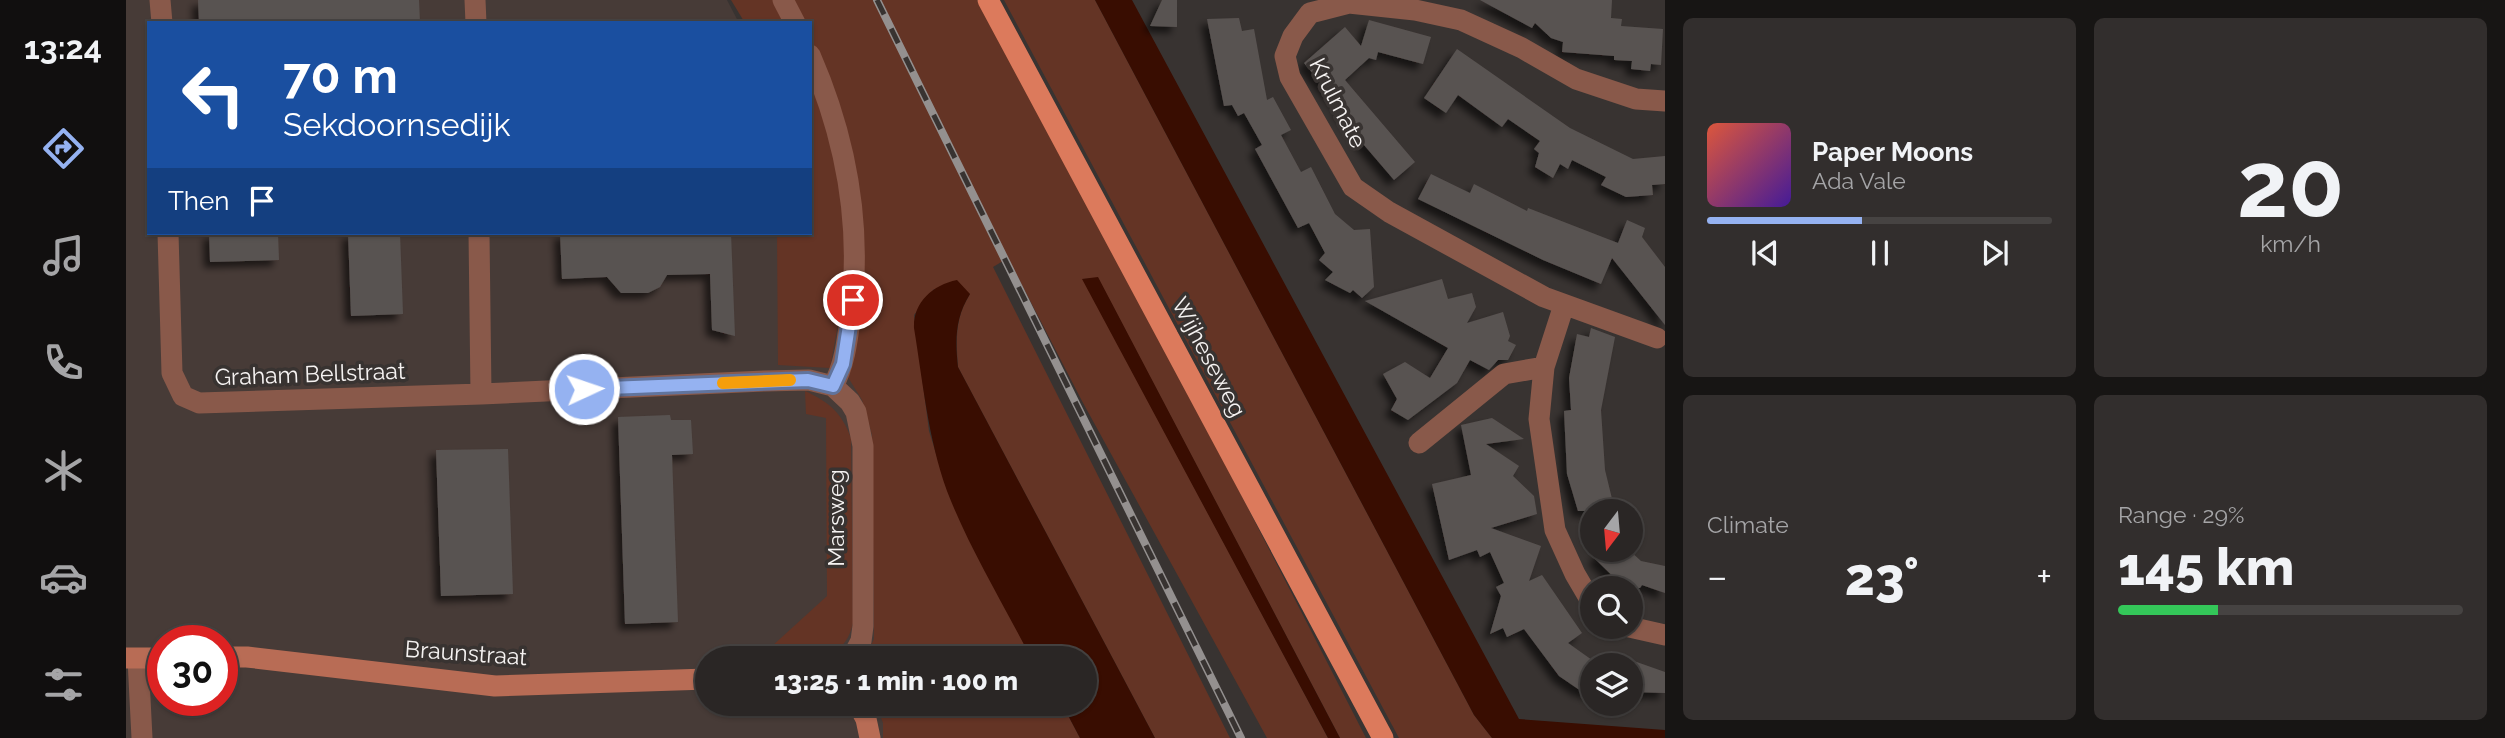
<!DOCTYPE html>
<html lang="en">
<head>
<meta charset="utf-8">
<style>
	body { margin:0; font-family:Raleway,sans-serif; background:#322e2d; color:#f1f3f6; height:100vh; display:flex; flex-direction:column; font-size:26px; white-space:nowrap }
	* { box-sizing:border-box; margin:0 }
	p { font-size:23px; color:#a5a5a7 }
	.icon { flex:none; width:38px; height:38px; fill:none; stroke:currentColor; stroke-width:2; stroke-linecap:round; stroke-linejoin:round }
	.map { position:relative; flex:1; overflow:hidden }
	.drawer { display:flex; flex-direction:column; gap:18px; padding:18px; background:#171514; width:840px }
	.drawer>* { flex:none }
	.banner { position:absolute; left:21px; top:21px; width:665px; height:214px; border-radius:0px; box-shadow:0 2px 5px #0004,0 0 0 2px #464342; background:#1a4fa0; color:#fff; overflow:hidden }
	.needle { width:46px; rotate:196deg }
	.fabs { position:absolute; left:1454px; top:499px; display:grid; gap:14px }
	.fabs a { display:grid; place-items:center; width:63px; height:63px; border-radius:50%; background:#2a2625; box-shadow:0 2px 5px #0004,0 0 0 2px #464342; font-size:35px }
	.speed { position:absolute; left:21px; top:625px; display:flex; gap:14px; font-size:35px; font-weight:700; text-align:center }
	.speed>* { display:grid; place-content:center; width:91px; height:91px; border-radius:50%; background:#2a2625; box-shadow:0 2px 5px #0004,0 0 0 2px #464342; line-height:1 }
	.speed .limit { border:10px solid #d22; background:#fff; color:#111 }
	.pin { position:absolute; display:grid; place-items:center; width:60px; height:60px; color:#fff; margin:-30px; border:4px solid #fff; border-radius:50%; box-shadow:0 2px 7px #0007 }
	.me { position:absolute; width:77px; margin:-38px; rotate:87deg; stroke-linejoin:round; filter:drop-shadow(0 0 5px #0008) }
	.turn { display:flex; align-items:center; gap:24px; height:147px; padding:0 21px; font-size:32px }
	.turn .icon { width:91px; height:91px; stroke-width:2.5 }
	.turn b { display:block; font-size:49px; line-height:60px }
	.then { display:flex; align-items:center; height:66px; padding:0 21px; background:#0003; gap:14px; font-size:26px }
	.big { font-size:52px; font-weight:800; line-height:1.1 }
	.drawer .widget { flex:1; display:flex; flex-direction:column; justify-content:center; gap:10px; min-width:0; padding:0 24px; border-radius:10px; background:#322e2d }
	.drawer .dial { align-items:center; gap:0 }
	.dial b { font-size:91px; line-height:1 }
	.song { display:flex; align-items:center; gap:21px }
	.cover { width:84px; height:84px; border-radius:10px; background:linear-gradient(135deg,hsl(10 70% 55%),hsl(260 70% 35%)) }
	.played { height:7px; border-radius:4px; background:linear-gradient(90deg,#95b2f1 45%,#464342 45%) }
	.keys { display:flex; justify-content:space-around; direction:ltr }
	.heat { display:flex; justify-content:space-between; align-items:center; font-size:38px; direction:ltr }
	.charge { height:10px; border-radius:5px; background:linear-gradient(90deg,#34c759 29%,#464342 0) }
	.drawer .tiles { flex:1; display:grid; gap:18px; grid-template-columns:repeat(2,1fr) }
	.trip { position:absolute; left:569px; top:646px; width:402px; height:70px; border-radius:35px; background:#2a2625; box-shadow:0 2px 5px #0004,0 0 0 2px #464342; font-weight:800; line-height:70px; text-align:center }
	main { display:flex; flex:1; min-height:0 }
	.tab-bar { display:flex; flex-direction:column; width:126px; justify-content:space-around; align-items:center; background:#110f0f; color:#a5a5a7 }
	.tab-bar .icon { width:49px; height:49px }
	.tab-bar .selected { color:#95b2f1 }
	.tab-bar b { font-size:32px; color:#f1f3f6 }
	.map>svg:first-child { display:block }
</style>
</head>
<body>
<main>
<nav class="tab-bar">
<b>13:24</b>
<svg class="icon selected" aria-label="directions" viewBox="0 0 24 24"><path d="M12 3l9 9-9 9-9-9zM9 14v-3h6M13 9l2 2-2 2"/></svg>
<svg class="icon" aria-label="music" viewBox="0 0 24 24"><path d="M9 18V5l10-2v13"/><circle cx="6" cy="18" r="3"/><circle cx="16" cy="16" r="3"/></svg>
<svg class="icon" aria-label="phone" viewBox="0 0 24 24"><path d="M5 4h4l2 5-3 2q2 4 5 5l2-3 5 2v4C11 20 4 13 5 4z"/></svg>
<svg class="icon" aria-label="climate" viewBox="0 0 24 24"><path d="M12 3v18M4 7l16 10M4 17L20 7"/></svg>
<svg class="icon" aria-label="car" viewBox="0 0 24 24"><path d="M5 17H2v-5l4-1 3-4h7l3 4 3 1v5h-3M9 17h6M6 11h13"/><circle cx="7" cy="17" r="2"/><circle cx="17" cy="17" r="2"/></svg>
<svg class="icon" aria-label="filters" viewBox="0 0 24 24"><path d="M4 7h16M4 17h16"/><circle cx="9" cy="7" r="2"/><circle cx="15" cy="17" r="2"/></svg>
</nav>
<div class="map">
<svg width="1539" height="738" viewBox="0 0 1539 738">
	<defs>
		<filter id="shadow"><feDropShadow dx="-6" dy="6" stdDeviation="3.5" flood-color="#0009"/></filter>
	</defs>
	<rect width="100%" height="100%" fill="#383331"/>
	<path fill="#473b37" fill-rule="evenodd" d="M 0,0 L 601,0 L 613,23 L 23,23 L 23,233 L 684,233 L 875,658 L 581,658 L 581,704 L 893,704 L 907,738 L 0,738 ZM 37,640 L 96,640 L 96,700 L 37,700 Z"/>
	<path fill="#643425" d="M 605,0 L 649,0 L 660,23 L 619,23 Z
		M 663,0 L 851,0 L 1087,440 L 1240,738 L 1214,738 L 972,278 L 957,279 L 1202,738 L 1141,738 L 956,401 L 882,258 L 867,267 L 1104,738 L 1029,738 L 832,367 C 830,339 829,318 844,294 L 808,289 L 788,315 L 803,431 L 822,492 L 905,658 L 739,658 L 748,639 L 746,435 L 736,400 L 720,374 L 733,232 L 684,49 L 684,23 L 673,23 Z
		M 878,0 L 969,0 L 1348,715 L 1366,738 L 1273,738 Z
		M 684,69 L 705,126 L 719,232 L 718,291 L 704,368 L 652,365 L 651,233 L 684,233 Z
		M 679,391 C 703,402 716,413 725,438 L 727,623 C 716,671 671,658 633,658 L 701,596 L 700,418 L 680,414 Z
		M 750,704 L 936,704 L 954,738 L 757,738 L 757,723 Z"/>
	<path fill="#390d01" d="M 969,0 L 1006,0 L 1393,719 L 1539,730 L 1539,738 L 1366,738 L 1348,715 Z
		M 972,277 L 1214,738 L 1202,738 L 956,279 Z
		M 831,280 L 844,294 C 829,318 829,340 832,367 L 1029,738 L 954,738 L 936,704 L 959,704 L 959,658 L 905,658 C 877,603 843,548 821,491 C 802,438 797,383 788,328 C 787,303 806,285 831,280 Z"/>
	<path fill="#595351" filter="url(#shadow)" d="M 72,0 L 293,0 L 294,23 L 73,23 Z
		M 1036,0 L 1051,0 L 1051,27 L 1024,26 Z
		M 1354,0 L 1486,0 L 1485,18 L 1496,19 L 1495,26 L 1537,29 L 1535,65 L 1525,64 L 1524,71 L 1505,69 L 1506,61 L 1488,60 L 1488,56 L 1436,52 L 1437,42 L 1425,38 L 1409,23 L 1406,28 Z
		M 1113,18 L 1116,31 L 1128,29 L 1141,100 L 1147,97 L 1165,130 L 1155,135 L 1175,172 L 1185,167 L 1209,214 L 1228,230 L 1244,229 L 1248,287 L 1236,298 L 1227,290 L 1224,293 L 1199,280 L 1207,272 L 1193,260 L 1199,253 L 1183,223 L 1172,228 L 1129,149 L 1136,145 L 1118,113 L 1112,116 L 1106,105 L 1098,106 L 1081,19 Z
		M 1243,20 L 1305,37 L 1297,64 L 1252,52 L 1250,60 L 1243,58 L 1219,80 L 1289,162 L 1268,180 L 1232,138 L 1234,136 L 1213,110 L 1215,107 L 1178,63 L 1219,27 L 1235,46 Z
		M 1331,49 L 1444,128 L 1507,159 L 1539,156 L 1539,184 L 1526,185 L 1527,195 L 1500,197 L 1475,185 L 1480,177 L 1446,160 L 1442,169 L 1434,164 L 1427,178 L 1409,167 L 1413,153 L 1408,149 L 1414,141 L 1382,119 L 1376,127 L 1332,95 L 1320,113 L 1298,98 Z
		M 1305,174 L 1344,193 L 1348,184 L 1401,211 L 1402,208 L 1492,243 L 1501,220 L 1519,228 L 1516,237 L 1539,267 L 1539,325 L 1486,258 L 1475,284 L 1417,260 L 1292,199 Z
		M 83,233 L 152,233 L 153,260 L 84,262 Z
		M 222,233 L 274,233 L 277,314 L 225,316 Z
		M 434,233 L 605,233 L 609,336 L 586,330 L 584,274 L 541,275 L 534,287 L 522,293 L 495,293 L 481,277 L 436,279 Z
		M 1316,279 L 1322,299 L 1346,293 L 1350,307 L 1341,323 L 1377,312 L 1384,336 L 1382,341 L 1390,345 L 1382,360 L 1372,360 L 1363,370 L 1344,360 L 1331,383 L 1282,420 L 1265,410 L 1271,399 L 1257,374 L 1279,362 L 1304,378 L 1322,348 L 1239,301 Z
		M 1465,328 L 1489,337 L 1475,410 L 1479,470 L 1489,511 L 1452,511 L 1441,474 L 1438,411 L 1445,410 L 1443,378 L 1451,334 L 1463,337 Z
		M 544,415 L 545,420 L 565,420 L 567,454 L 546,455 L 552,622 L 499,624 L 492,417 Z
		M 1366,418 L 1398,439 L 1360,444 L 1393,466 L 1387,476 L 1408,496 L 1411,514 L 1365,528 L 1415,546 L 1403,581 L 1416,575 L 1456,633 L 1442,643 L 1466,660 L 1466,694 L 1452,689 L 1433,676 L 1398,629 L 1381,637 L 1377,628 L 1364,634 L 1375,596 L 1370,587 L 1378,583 L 1364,552 L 1354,557 L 1351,550 L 1323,560 L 1306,484 L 1345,475 L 1335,425 Z
		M 382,449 L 387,594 L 315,596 L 310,450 Z
		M 1477,550 L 1503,550 L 1515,561 L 1539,566 L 1539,593 L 1516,585 L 1514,588 L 1499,588 L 1468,558 Z
		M 1505,660 L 1539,672 L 1539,693 L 1505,692 Z"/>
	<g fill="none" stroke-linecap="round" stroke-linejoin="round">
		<path stroke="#89594a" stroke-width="21" d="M 34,0 L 36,23
			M 349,0 L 350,23
			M 657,0 L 669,23
			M 684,55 C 721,140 737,227 724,320 C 721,343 718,366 707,386
			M 42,233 L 46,373 L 57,396 L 73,403 L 355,394 L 638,381 L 683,380 L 707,386 L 724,402 L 730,412 L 737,446 L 737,626 L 735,641 L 726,658
			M 353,233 L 355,394
			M 1438,305 L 1418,367 L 1413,419 L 1429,530 L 1449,574 L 1466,603
			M 1531,338 L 1418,297 L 1263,212 L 1227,187 L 1164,77 L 1159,56 L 1167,36 L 1184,13 L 1223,3 L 1289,10 L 1335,20 L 1396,48 L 1450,79 L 1510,99 L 1539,101
			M 1293,443 L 1378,374 L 1418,367
			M 1499,626 L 1539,635
			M 12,659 L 16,738"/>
		<path stroke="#b86c55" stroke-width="21" d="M 96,657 L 121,657 L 369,686 L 581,679
			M 0,658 L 37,658
			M 732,704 L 740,719 L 744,738"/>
		<path stroke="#dc7a5c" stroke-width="21" d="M 862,0 L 1257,738"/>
		<defs>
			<path id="rail" d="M 751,0 L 1115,738"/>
		</defs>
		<use href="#rail" stroke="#94908f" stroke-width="8"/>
		<use href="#rail" stroke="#383331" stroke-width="5" stroke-dasharray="16" stroke-linecap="butt"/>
	</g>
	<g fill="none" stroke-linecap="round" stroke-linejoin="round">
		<defs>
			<path id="route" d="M 458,389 L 682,380 L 707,386 L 717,364 L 727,300"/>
		</defs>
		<use href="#route" stroke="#61749d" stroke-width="18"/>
		<use href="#route" stroke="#95b2f1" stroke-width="12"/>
		<path stroke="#f59e0b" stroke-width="12" d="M 597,383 L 664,380"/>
	</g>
	<g text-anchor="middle" stroke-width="7" stroke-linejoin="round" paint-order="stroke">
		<g font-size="23" fill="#f6f3f2" stroke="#383331">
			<text transform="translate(1212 103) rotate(63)" y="8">Krulmate</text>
			<text transform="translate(1083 357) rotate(62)" y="8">Wijheseweg</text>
			<text transform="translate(184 374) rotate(-2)" y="8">Graham Bellstraat</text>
			<text transform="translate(710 518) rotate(-90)" y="8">Marsweg</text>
			<text transform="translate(340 653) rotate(4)" y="8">Braunstraat</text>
		</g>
	</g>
</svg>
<div class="fabs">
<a><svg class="needle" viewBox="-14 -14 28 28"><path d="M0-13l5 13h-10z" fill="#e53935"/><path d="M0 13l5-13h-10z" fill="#a5a5a7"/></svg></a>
<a><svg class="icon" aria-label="search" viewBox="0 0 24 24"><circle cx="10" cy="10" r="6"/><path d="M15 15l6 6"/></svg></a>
<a><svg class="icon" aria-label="layers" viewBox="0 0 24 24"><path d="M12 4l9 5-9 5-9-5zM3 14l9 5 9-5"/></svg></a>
</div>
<div class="speed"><div class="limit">30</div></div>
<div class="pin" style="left:727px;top:300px;background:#d93025"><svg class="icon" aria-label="arrive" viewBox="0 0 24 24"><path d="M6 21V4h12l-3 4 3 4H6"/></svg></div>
<svg class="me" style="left:458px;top:389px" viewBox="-20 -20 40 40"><circle r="17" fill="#95b2f1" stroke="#fff" stroke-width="3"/><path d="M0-11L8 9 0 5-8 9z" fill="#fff"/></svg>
<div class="trip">13:25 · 1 min · 100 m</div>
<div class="banner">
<div class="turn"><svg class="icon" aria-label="left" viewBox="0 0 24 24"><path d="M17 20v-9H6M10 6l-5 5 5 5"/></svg><div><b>70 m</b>Sekdoornsedijk</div></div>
<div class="then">Then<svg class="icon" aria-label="arrive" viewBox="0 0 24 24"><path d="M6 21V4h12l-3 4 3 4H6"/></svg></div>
</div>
</div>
<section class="drawer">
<div class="tiles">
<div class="widget">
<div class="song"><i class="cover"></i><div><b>Paper Moons</b><p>Ada Vale</p></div></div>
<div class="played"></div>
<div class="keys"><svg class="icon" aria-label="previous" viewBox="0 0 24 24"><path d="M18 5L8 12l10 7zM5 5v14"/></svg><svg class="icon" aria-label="pause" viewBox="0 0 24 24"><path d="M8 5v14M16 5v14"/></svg><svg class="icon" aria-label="next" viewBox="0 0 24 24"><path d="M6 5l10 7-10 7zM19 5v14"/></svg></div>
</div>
<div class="widget dial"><b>20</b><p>km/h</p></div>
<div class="widget"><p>Climate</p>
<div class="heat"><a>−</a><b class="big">23°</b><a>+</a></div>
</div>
<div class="widget"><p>Range · 29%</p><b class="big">145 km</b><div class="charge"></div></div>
</div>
</section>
</main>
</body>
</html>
